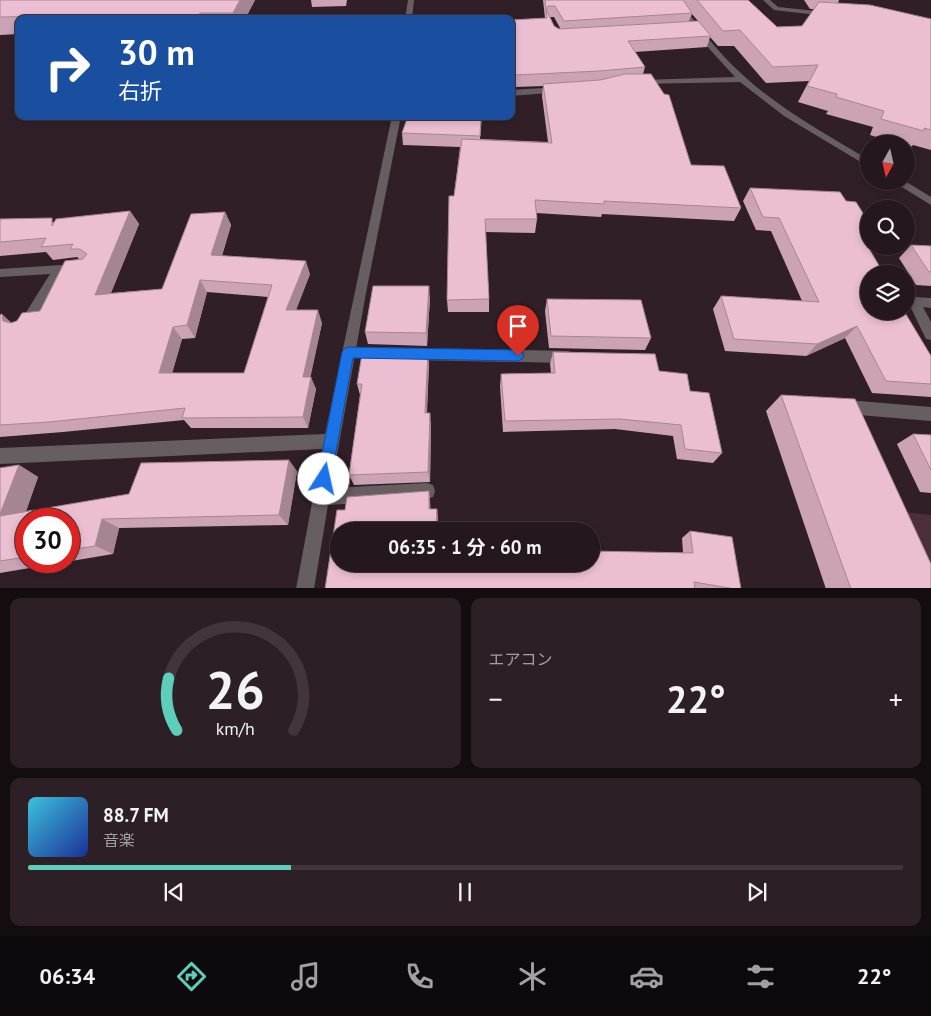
<!DOCTYPE html>
<html lang="ja">
<head>
<meta charset="utf-8">
<style>
	body { margin:0; font-family:"PT Sans","Noto Sans JP",sans-serif; background:#2c2026; color:#f1f3f6; height:100vh; display:flex; flex-direction:column; font-size:19px; white-space:nowrap }
	* { box-sizing:border-box; margin:0 }
	p { font-size:16px; color:#a39fa4 }
	.icon { flex:none; width:28px; height:28px; fill:none; stroke:currentColor; stroke-width:2; stroke-linecap:round; stroke-linejoin:round }
	.map { position:relative; height:588px; overflow:hidden }
	.details { display:flex; flex-direction:column; gap:10px; padding:10px; background:#140d10; flex:1 }
	.details>* { flex:none }
	.hud { position:absolute; left:15px; top:15px; width:500px; height:105px; border-radius:10px; box-shadow:0 2px 8px #0003,0 0 0 1px #41363b; background:#1a4fa0; color:#fff; overflow:hidden }
	.needle { width:32px; rotate:188deg }
	.buttons { position:absolute; left:860px; top:135px; display:grid; gap:10px }
	.buttons a { display:grid; place-items:center; width:55px; height:55px; border-radius:50%; background:#24171d; box-shadow:0 2px 8px #0003,0 0 0 1px #41363b; font-size:25px }
	.speed { position:absolute; left:15px; top:508px; display:flex; gap:10px; font-size:25px; font-weight:700; text-align:center }
	.speed>* { display:grid; place-content:center; width:65px; height:65px; border-radius:50%; background:#24171d; box-shadow:0 2px 8px #0003,0 0 0 1px #41363b; line-height:1 }
	.speed .limit { border:8px solid #d22; background:#fff; color:#111 }
	.pin { position:absolute; display:grid; place-items:center; width:42px; height:42px; color:#fff; margin:-51px -21px; border-radius:50% 50% 50% 0; rotate:-45deg; box-shadow:0 0 5px #0007 }
	.pin .icon { rotate:45deg }
	.me { position:absolute; width:55px; margin:-28px; rotate:10deg; stroke-linejoin:round; filter:drop-shadow(0 0 4px #0008) }
	.turn { display:flex; align-items:center; gap:18px; height:105px; padding:0 20px; font-size:22px }
	.turn .icon { width:65px; height:65px; stroke-width:2.5 }
	.turn b { display:block; font-size:35px; line-height:42px }
	.big { font-size:38px; font-weight:700; line-height:1.1 }
	.details .card { flex:1; display:flex; flex-direction:column; justify-content:center; gap:8px; min-width:0; padding:0 18px; border-radius:10px; background:#2c2026 }
	.details .dial { align-items:center; gap:0 }
	.dial svg { height:130px; overflow:visible; fill:none; stroke:#41363b; stroke-width:7; stroke-linecap:round; text-anchor:middle }
	.dial text { fill:#f1f3f6; stroke:none }
	.song { display:flex; align-items:center; gap:15px }
	.cover { width:60px; height:60px; border-radius:8px; background:linear-gradient(135deg,hsl(190 70% 55%),hsl(230 70% 35%)) }
	.played { height:5px; border-radius:2px; background:linear-gradient(90deg,#5dceb9 30%,#41363b 30%) }
	.keys { display:flex; justify-content:space-around; direction:ltr }
	.heat { display:flex; justify-content:space-between; align-items:center; font-size:28px; direction:ltr }
	.details .tiles { flex:1; display:grid; gap:10px; grid-template-columns:1fr 1fr }
	.card:last-child { grid-column:span 2 }
	.trip { position:absolute; left:330px; top:522px; width:270px; height:50px; border-radius:25px; background:#24171d; box-shadow:0 2px 8px #0003,0 0 0 1px #41363b; font-weight:700; line-height:50px; text-align:center }
	.tab-bar { display:flex; height:80px; justify-content:space-around; align-items:center; background:#0e090c; color:#a39fa4 }
	.tab-bar .icon { width:35px; height:35px }
	.tab-bar .on { color:#5dceb9 }
	.tab-bar b { font-size:22px; color:#f1f3f6 }
	.map>svg:first-child { display:block }
</style>
</head>
<body>
<div class="map">
<svg width="931" height="589" viewBox="0 0 931 589">
	<rect width="100%" height="100%" fill="#301f27"/>
	<path fill="#4d2e3c" d="M 904,512 L 931,515 L 931,563 Z"/>
	<g fill="none" stroke-linecap="round" stroke-linejoin="round">
		<path fill="#675e62" fill-rule="evenodd" d="M 408,0 L 414,0 L 412,19 L 405,19 Z
			M 673,0 L 679,0 C 699,27 719,54 744,76 C 781,110 826,134 869,160 L 869,167 L 784,116 L 740,82 L 638,84 L 637,82 L 641,80 L 735,77 L 704,43 Z
			M 763,0 L 770,0 L 778,7 L 826,12 L 829,14 L 826,16 L 774,10 Z
			M 559,87 L 563,90 L 562,92 L 511,96 L 511,90 Z
			M 392,116 L 401,116 L 366,293 L 331,488 L 427,483 L 433,485 L 435,491 L 433,497 L 427,499 L 328,505 L 314,589 L 296,589 L 322,449 L 0,464 L 0,448 L 325,434 Z
			M 892,181 L 905,181 L 931,197 L 931,205 Z
			M 77,264 L 83,268 L 81,271 L 63,273 L 30,330 L 25,331 L 20,330 L 18,326 L 20,322 L 50,274 L 0,277 L 0,269 Z
			M 914,297 L 931,298 L 931,308 L 923,307 L 931,322 L 931,340 L 926,339 L 908,302 L 910,299 Z
			M 413,348 L 568,351 L 573,353 L 575,357 L 573,361 L 568,363 L 413,360 L 408,358 L 406,354 L 408,350 Z
			M 847,400 L 931,407 L 931,421 L 847,414 L 842,412 L 840,407 L 842,402 Z"/>
	</g>
	<path fill="#cba3b5" fill-rule="evenodd" d="M 0,0 L 255,0 L 245,19 L 19,19 L 19,34 L 0,35 Z
		M 311,0 L 347,0 L 346,6 L 312,7 Z
		M 543,0 L 748,0 L 777,27 L 802,26 L 814,9 L 810,9 L 804,0 L 839,0 L 838,3 L 931,19 L 931,150 L 913,145 L 911,147 L 906,146 L 906,144 L 898,144 L 870,135 L 873,127 L 826,114 L 828,111 L 798,102 L 809,81 L 766,83 L 734,46 L 718,46 L 710,37 L 707,47 L 635,52 L 645,67 L 643,74 L 691,165 L 741,208 L 734,221 L 602,214 L 601,217 L 536,213 L 537,219 L 535,233 L 485,232 L 489,299 L 489,312 L 448,312 L 447,300 L 454,196 L 460,147 L 403,145 L 402,133 L 408,116 L 482,116 L 480,139 L 548,142 L 542,96 L 543,86 L 515,87 L 511,76 L 511,20 L 545,18 ZM 692,14 L 698,21 L 689,21 ZM 550,17 L 554,17 L 560,28 L 559,29 L 554,26 Z
		M 750,188 L 866,244 L 869,274 L 931,356 L 931,397 L 872,393 L 845,338 L 806,356 L 725,351 L 713,309 L 721,296 L 802,301 L 771,231 L 756,230 L 743,201 Z
		M 130,211 L 139,224 L 111,293 L 162,289 L 225,212 L 231,225 L 222,256 L 310,274 L 296,310 L 322,323 L 310,377 L 316,389 L 308,428 L 191,428 L 184,420 L 63,432 L 0,437 L 0,315 L 11,323 L 40,311 L 79,259 L 77,257 L 53,260 L 46,252 L 0,256 L 0,219 L 54,222 ZM 207,292 L 268,297 L 244,373 L 172,373 L 182,339 L 195,338 Z
		M 911,245 L 931,246 L 931,286 L 916,285 L 899,258 Z
		M 430,298 L 427,346 L 368,344 L 365,332 Z
		M 547,299 L 651,338 L 645,350 L 549,348 L 545,311 Z
		M 425,349 L 429,364 L 427,413 L 431,424 L 430,482 L 354,485 L 349,475 L 360,395 L 357,384 Z
		M 553,352 L 659,371 L 690,391 L 722,453 L 713,463 L 677,459 L 673,436 L 615,429 L 503,432 L 500,386 L 501,374 L 551,373 L 550,364 Z
		M 781,395 L 931,589 L 826,589 L 766,411 Z
		M 913,434 L 931,435 L 931,493 L 920,492 L 897,444 Z
		M 19,465 L 38,477 L 26,511 L 297,471 L 288,525 L 119,528 L 113,554 L 0,573 L 0,468 ZM 26,519 L 69,519 L 69,561 L 26,561 Z
		M 430,500 L 430,509 L 438,517 L 339,564 L 683,553 L 682,538 L 690,531 L 741,589 L 325,589 L 345,510 Z"/>
	<path fill="#a58593" d="M 240,0 L 255,0 L 245,19 L 235,19 L 233,13 Z
		M 200,13 L 202,19 L 196,19 Z
		M 130,211 L 139,224 L 105,307 L 95,295 Z
		M 225,212 L 231,225 L 218,268 L 211,255 Z
		M 869,237 L 869,241 L 865,246 L 864,240 Z
		M 306,261 L 310,274 L 291,323 L 286,310 Z
		M 200,280 L 207,292 L 195,338 L 187,325 Z
		M 429,286 L 430,298 L 427,346 L 426,333 Z
		M 318,310 L 322,323 L 308,389 L 303,377 Z
		M 2,314 L 16,327 L 3,321 Z
		M 857,326 L 845,338 L 806,356 L 817,344 Z
		M 173,327 L 182,339 L 169,384 L 159,373 Z
		M 428,352 L 429,364 L 426,424 L 425,413 Z
		M 311,377 L 316,389 L 308,428 L 303,417 Z
		M 430,413 L 431,424 L 430,482 L 428,472 Z
		M 289,460 L 297,471 L 288,525 L 279,515 Z
		M 19,465 L 38,477 L 21,526 L 0,516 L 0,514 Z
		M 429,491 L 430,500 L 431,517 L 429,509 Z
		M 437,509 L 438,517 L 438,531 L 436,531 Z
		M 102,519 L 119,528 L 113,554 L 95,546 Z"/>
	<path fill="#ecbed2" stroke="#a58593" fill-rule="evenodd" d="M 0,0 L 240,0 L 233,13 L 200,13 L 196,19 L 112,19 L 114,17 L 108,17 L 110,15 L 0,17 Z
		M 545,0 L 683,0 L 692,13 L 564,21 L 555,6 L 548,6 L 546,9 L 554,26 L 559,29 L 698,21 L 711,36 L 628,41 L 645,67 L 599,71 L 516,75 L 511,62 L 511,20 L 547,18 Z
		M 697,0 L 748,0 L 777,27 L 802,26 L 819,2 L 870,5 L 931,19 L 931,130 L 924,128 L 924,131 L 881,119 L 884,111 L 836,97 L 837,94 L 807,86 L 818,65 L 773,67 L 740,30 L 723,31 Z
		M 625,74 L 651,74 L 664,94 L 669,95 L 691,165 L 724,166 L 741,208 L 604,201 L 604,204 L 535,200 L 537,219 L 485,219 L 489,299 L 447,300 L 449,196 L 454,196 L 462,139 L 552,143 L 543,84 L 600,80 Z
		M 408,116 L 481,116 L 480,136 L 402,133 Z
		M 750,188 L 840,192 L 846,201 L 856,202 L 869,223 L 869,237 L 864,240 L 884,274 L 869,274 L 869,311 L 904,311 L 931,356 L 931,384 L 886,381 L 857,326 L 817,344 L 734,339 L 721,296 L 819,302 L 779,218 L 763,217 Z
		M 130,211 L 95,295 L 162,289 L 191,214 L 225,212 L 211,255 L 306,261 L 286,310 L 318,310 L 303,377 L 311,377 L 303,417 L 182,418 L 185,408 L 49,422 L 0,425 L 0,315 L 2,314 L 3,321 L 11,323 L 17,321 L 22,313 L 40,311 L 65,261 L 83,259 L 87,254 L 80,249 L 70,249 L 73,244 L 41,247 L 46,238 L 0,242 L 0,219 L 52,218 L 52,226 L 56,219 ZM 200,280 L 272,285 L 244,373 L 159,373 L 173,327 L 187,325 Z
		M 911,245 L 931,246 L 931,272 L 929,272 Z
		M 373,286 L 429,286 L 426,333 L 365,332 Z
		M 547,299 L 641,300 L 651,338 L 551,336 Z
		M 363,348 L 425,349 L 425,352 L 428,352 L 425,413 L 430,413 L 428,472 L 349,475 L 362,384 L 357,384 Z
		M 553,352 L 655,354 L 659,371 L 687,374 L 690,391 L 709,393 L 722,453 L 685,449 L 681,425 L 620,419 L 505,421 L 501,374 L 555,373 Z
		M 781,395 L 855,399 L 931,564 L 931,589 L 851,589 Z
		M 913,434 L 931,435 L 931,470 Z
		M 289,460 L 279,515 L 102,519 L 95,546 L 69,550 L 69,519 L 26,519 L 26,557 L 0,561 L 0,516 L 129,494 L 141,463 Z
		M 19,465 L 0,514 L 0,468 Z
		M 429,491 L 429,509 L 437,509 L 436,531 L 339,531 L 339,564 L 591,564 L 591,551 L 693,553 L 690,531 L 732,537 L 741,589 L 735,589 L 694,582 L 695,589 L 325,589 L 337,510 L 345,510 L 347,497 Z"/>
	<path fill="#1a73e8" stroke="#114b97" d="M 348,347 L 518,350 L 522,352 L 524,356 L 522,359 L 518,361 L 353,358 L 331,479 L 329,484 L 324,486 L 319,484 L 317,479 L 342,352 L 344,349 Z"/>
</svg>
<div class="buttons">
<a><svg class="needle" viewBox="-14 -14 28 28"><path d="M0-13l5 13h-10z" fill="#e53935"/><path d="M0 13l5-13h-10z" fill="#a39fa4"/></svg></a>
<a><svg class="icon" aria-label="search" viewBox="0 0 24 24"><circle cx="10" cy="10" r="6"/><path d="M15 15l6 6"/></svg></a>
<a><svg class="icon" aria-label="layers" viewBox="0 0 24 24"><path d="M12 4l9 5-9 5-9-5zM3 14l9 5 9-5"/></svg></a>
</div>
<div class="speed"><div class="limit">30</div></div>
<div class="pin" style="left:518px;top:356px;background:#d93025"><svg class="icon" aria-label="arrive" viewBox="0 0 24 24"><path d="M6 21V4h12l-3 4 3 4H6"/></svg></div>
<svg class="me" style="left:324px;top:479px" viewBox="-20 -20 40 40"><circle r="19" fill="#fff"/><path d="M0-13L10 11 0 6-10 11z" fill="#1a73e8"/></svg>
<div class="trip">06:35 · 1 分 · 60 m</div>
<div class="hud">
<div class="turn"><svg class="icon" aria-label="right" viewBox="0 0 24 24"><path d="M7 20v-9h11M14 6l5 5-5 5"/></svg><div><b>30 m</b>右折</div></div>
</div>
</div>
<section class="details">
<div class="tiles">
<div class="card dial"><svg viewBox="0 0 100 80">
<path d="M14 69A42 42 0 1 1 86 69"/>
<path d="M14 69A42 42 0 0 1 9 37" stroke="#5dceb9"/>
<text x="50" y="56" font-size="32" font-weight="700">26</text>
<text x="50" y="72" font-size="11">km/h</text>
</svg></div>
<div class="card"><p>エアコン</p>
<div class="heat"><a>−</a><b class="big">22°</b><a>+</a></div>
</div>
<div class="card">
<div class="song"><i class="cover"></i><div><b>88.7 FM</b><p>音楽</p></div></div>
<div class="played"></div>
<div class="keys"><svg class="icon" aria-label="previous" viewBox="0 0 24 24"><path d="M18 5L8 12l10 7zM5 5v14"/></svg><svg class="icon" aria-label="pause" viewBox="0 0 24 24"><path d="M8 5v14M16 5v14"/></svg><svg class="icon" aria-label="next" viewBox="0 0 24 24"><path d="M6 5l10 7-10 7zM19 5v14"/></svg></div>
</div>
</div>
</section>
<nav class="tab-bar">
<b>06:34</b>
<svg class="icon on" aria-label="directions" viewBox="0 0 24 24"><path d="M12 3l9 9-9 9-9-9zM9 14v-3h6M13 9l2 2-2 2"/></svg>
<svg class="icon" aria-label="music" viewBox="0 0 24 24"><path d="M9 18V5l10-2v13"/><circle cx="6" cy="18" r="3"/><circle cx="16" cy="16" r="3"/></svg>
<svg class="icon" aria-label="phone" viewBox="0 0 24 24"><path d="M5 4h4l2 5-3 2q2 4 5 5l2-3 5 2v4C11 20 4 13 5 4z"/></svg>
<svg class="icon" aria-label="climate" viewBox="0 0 24 24"><path d="M12 3v18M4 7l16 10M4 17L20 7"/></svg>
<svg class="icon" aria-label="car" viewBox="0 0 24 24"><path d="M5 17H2v-5l4-1 3-4h7l3 4 3 1v5h-3M9 17h6M6 11h13"/><circle cx="7" cy="17" r="2"/><circle cx="17" cy="17" r="2"/></svg>
<svg class="icon" aria-label="filters" viewBox="0 0 24 24"><path d="M4 7h16M4 17h16"/><circle cx="9" cy="7" r="2"/><circle cx="15" cy="17" r="2"/></svg>
<b>22°</b>
</nav>
</body>
</html>
